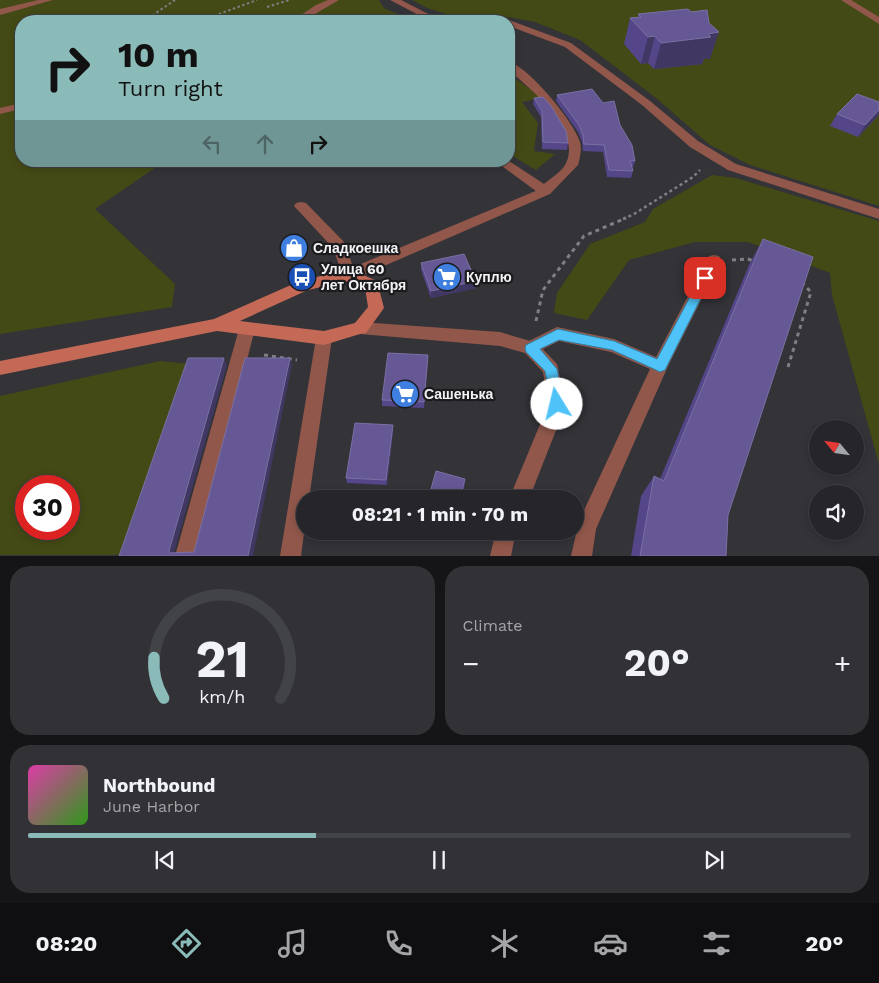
<!DOCTYPE html>
<html lang="en">
<head>
<meta charset="utf-8">
<style>
	body { margin:0; font-family:"Work Sans",sans-serif; background:#323236; color:#f1f3f6; height:100vh; display:flex; flex-direction:column; font-size:19px; white-space:nowrap }
	* { box-sizing:border-box; margin:0 }
	p { font-size:16px; color:#a4a5a8 }
	.icon { flex:none; width:28px; height:28px; fill:none; stroke:currentColor; stroke-width:2; stroke-linecap:round; stroke-linejoin:round }
	.map { position:relative; height:556px; overflow:hidden }
	.panel { display:flex; flex-direction:column; gap:10px; padding:10px; background:#151517; flex:1 }
	.panel>* { flex:none }
	.guide { position:absolute; left:15px; top:15px; width:500px; height:152px; border-radius:20px; box-shadow:0 2px 8px #0003,0 0 0 1px #424347; background:#8bbbb9; color:#111; overflow:hidden }
	.needle { width:32px; rotate:299deg }
	.fabs { position:absolute; left:809px; top:420px; display:grid; gap:10px }
	.fabs a { display:grid; place-items:center; width:55px; height:55px; border-radius:50%; background:#26262a; box-shadow:0 2px 8px #0003,0 0 0 1px #424347; font-size:25px }
	.speed { position:absolute; left:15px; top:475px; display:flex; gap:10px; font-size:25px; font-weight:700; text-align:center }
	.speed>* { display:grid; place-content:center; width:65px; height:65px; border-radius:50%; background:#26262a; box-shadow:0 2px 8px #0003,0 0 0 1px #424347; line-height:1 }
	.speed .limit { border:8px solid #d22; background:#fff; color:#111 }
	.pin { position:absolute; display:grid; place-items:center; width:42px; height:42px; color:#fff; margin:-21px; border-radius:10px; box-shadow:0 2px 8px #0006 }
	.me { position:absolute; width:55px; margin:-28px; rotate:351deg; stroke-linejoin:round; filter:drop-shadow(0 0 4px #0008) }
	.turn { display:flex; align-items:center; gap:18px; height:105px; padding:0 20px; font-size:22px }
	.turn .icon { width:65px; height:65px; stroke-width:2.5 }
	.turn b { display:block; font-size:35px; line-height:42px }
	.lanes { display:flex; align-items:center; height:48px; padding:0 20px; background:#0003; justify-content:center; gap:25px; direction:ltr }
	.lanes .off { opacity:.35 }
	.big { font-size:38px; font-weight:700; line-height:1.1 }
	.panel .widget { flex:1; display:flex; flex-direction:column; justify-content:center; gap:8px; min-width:0; padding:0 18px; border-radius:20px; background:#323236 }
	.panel .dial { align-items:center; gap:0 }
	.dial svg { height:130px; overflow:visible; fill:none; stroke:#424347; stroke-width:7; stroke-linecap:round; text-anchor:middle }
	.dial text { fill:#f1f3f6; stroke:none }
	.song { display:flex; align-items:center; gap:15px }
	.cover { width:60px; height:60px; border-radius:8px; background:linear-gradient(135deg,hsl(320 70% 55%),hsl(110 70% 35%)) }
	.played { height:5px; border-radius:2px; background:linear-gradient(90deg,#8bbbb9 35%,#424347 35%) }
	.keys { display:flex; justify-content:space-around; direction:ltr }
	.heat { display:flex; justify-content:space-between; align-items:center; font-size:28px; direction:ltr }
	.panel .tiles { flex:1; display:grid; gap:10px; grid-template-columns:1fr 1fr }
	.widget:last-child { grid-column:span 2 }
	.trip { position:absolute; left:296px; top:490px; width:288px; height:50px; border-radius:25px; background:#26262a; box-shadow:0 2px 8px #0003,0 0 0 1px #424347; font-weight:700; line-height:50px; text-align:center }
	.menu { display:flex; height:80px; justify-content:space-around; align-items:center; background:#0f0f11; color:#a4a5a8 }
	.menu .icon { width:35px; height:35px }
	.menu .selected { color:#8bbbb9 }
	.menu b { font-size:22px; color:#f1f3f6 }
	.map>svg:first-child { display:block }
</style>
</head>
<body>
<div class="map">
<svg width="879" height="556" viewBox="0 0 879 556">
	<rect width="100%" height="100%" fill="#333338"/>
	<path fill="#444a15" fill-rule="evenodd" d="M 0,0 L 379,0 L 384,8 L 414,21 L 21,21 L 21,161 L 165,161 L 95,209 L 175,284 L 172,307 L 0,334 Z
		M 412,0 L 879,0 L 879,206 L 750,165 L 710,145 L 656,98 L 580,40 L 535,22 L 502,16 L 465,20 L 427,8 Z
		M 509,74 L 543,98 L 522,102 L 538,123 L 534,151 L 555,154 L 536,170 L 509,154 Z
		M 712,175 L 736,178 L 879,221 L 879,464 L 832,295 L 830,273 L 748,242 L 695,242 L 629,260 L 587,320 L 554,313 L 557,293 L 590,244 L 645,222 L 653,209 Z
		M 160,361 L 191,364 L 126,555 L 0,555 L 0,396 ZM 26,486 L 69,486 L 69,529 L 26,529 Z"/>
	<g fill="none" stroke-linecap="round" stroke-linejoin="round">
		<path stroke="#7f7f84" stroke-width="2" stroke-dasharray="2.5 2.5" stroke-linecap="butt" d="M 267,7 L 289,0
			M 144,21 L 175,0
			M 200,21 L 257,0"/>
		<path stroke="#7f7f84" stroke-width="2.5" stroke-dasharray="3 3" stroke-linecap="butt" d="M 623,219 L 634,214 L 693,177 L 700,170"/>
		<path stroke="#7f7f84" stroke-width="3" stroke-dasharray="4 4" stroke-linecap="butt" d="M 732,260 L 748,259 L 753,261
			M 536,321 L 543,290 L 584,236 L 626,218
			M 264,355 L 297,360
			M 788,367 L 811,292 L 802,283"/>
		<path fill="#91574b" fill-rule="evenodd" d="M 38,0 L 53,0 L 0,15 L 0,9 Z
			M 328,0 L 339,0 L 303,21 L 292,21 L 316,5 Z
			M 390,0 L 401,0 L 442,21 L 430,21 Z
			M 841,0 L 851,0 L 879,17 L 879,24 Z
			M 509,20 L 571,43 L 650,101 L 698,141 L 736,164 L 879,209 L 879,219 L 728,170 L 690,147 L 642,105 L 565,47 L 509,26 L 509,21 L 506,21 Z
			M 509,62 C 529,67 574,122 580,142 C 582,149 580,158 578,165 L 550,194 L 540,194 L 495,161 L 509,161 L 544,184 C 551,178 563,171 566,163 C 582,130 530,89 509,70 Z
			M 21,103 L 21,109 L 0,114 L 0,108 Z
			M 301,202 L 306,203 L 344,242 L 356,275 L 354,279 L 349,281 L 344,279 L 333,248 L 294,206 L 296,203 Z
			M 714,255 L 719,256 L 721,260 L 668,366 L 596,529 L 592,556 L 571,556 L 579,521 L 650,369 L 611,352 L 559,341 L 531,355 L 525,353 L 523,348 L 525,343 L 557,327 L 614,339 L 656,357 L 707,260 L 709,256 Z
			M 247,323 L 253,324 L 255,329 L 196,556 L 175,556 L 239,329 L 241,324 Z"/>
		<path fill="#91574b" fill-rule="evenodd" d="M 545,187 L 550,188 L 552,191 L 550,194 L 354,279 L 349,281 L 344,279 L 342,275 L 344,271 Z
			M 360,322 L 500,332 L 537,343 L 557,364 L 566,405 L 529,499 L 509,499 L 548,405 L 543,372 L 525,353 L 500,346 L 360,334 L 354,333 L 352,328 L 354,323 Z
			M 324,331 L 330,333 L 332,338 L 309,499 L 305,499 L 305,525 L 301,556 L 280,556 L 316,338 L 318,333 Z
			M 496,531 L 516,531 L 511,556 L 490,556 Z"/>
		<path fill="#c36956" fill-rule="evenodd" d="M 349,269 L 377,281 L 384,308 L 366,333 L 360,334 L 324,345 L 217,331 L 0,375 L 0,361 L 214,319 L 300,281 ZM 348,281 L 365,288 L 368,307 L 355,323 L 324,331 L 240,321 L 308,290 Z"/>
	</g>
	<path fill="#544688" d="M 638,14 L 710,59 L 704,59 L 702,64 L 654,69 L 648,63 L 641,64 L 624,44 L 630,18 L 638,17 Z
		M 557,95 L 620,125 L 635,161 L 633,167 L 632,167 L 633,171 L 631,178 L 607,177 L 603,152 L 583,151 L 582,142 L 578,132 L 556,101 Z
		M 534,98 L 568,143 L 567,150 L 542,149 L 541,117 L 533,104 Z
		M 879,102 L 879,113 L 877,117 L 858,137 L 830,126 L 837,114 Z
		M 763,239 L 728,515 L 726,556 L 631,556 L 641,496 L 654,476 L 660,479 L 749,265 Z
		M 421,263 L 476,281 L 476,288 L 431,298 L 421,270 Z
		M 428,355 L 424,408 L 382,406 L 382,400 Z
		M 393,431 L 387,485 L 347,483 L 346,478 Z
		M 465,479 L 465,484 L 461,499 L 429,499 L 429,496 Z"/>
	<path fill="#403763" d="M 719,32 L 710,59 L 704,59 L 702,64 L 654,69 L 661,43 L 708,34 Z
		M 655,36 L 648,63 L 641,64 L 648,37 Z
		M 879,110 L 879,113 L 877,117 L 858,137 L 865,125 Z
		M 476,281 L 476,288 L 431,298 L 431,291 Z
		M 428,355 L 428,362 L 424,408 L 424,402 Z
		M 224,358 L 227,365 L 173,556 L 169,551 Z
		M 290,358 L 292,365 L 253,556 L 248,556 Z
		M 393,425 L 393,431 L 387,485 L 386,480 Z
		M 465,479 L 465,484 L 461,499 L 460,499 Z"/>
	<path fill="#655894" stroke="#7b70a3" d="M 688,9 L 691,12 L 707,10 L 709,23 L 719,32 L 708,34 L 711,37 L 661,43 L 655,36 L 648,37 L 630,18 L 641,17 L 638,14 Z
		M 592,89 L 603,103 L 614,101 L 620,125 L 632,145 L 635,161 L 630,160 L 633,171 L 609,170 L 604,145 L 584,144 L 583,135 L 579,125 L 557,95 Z
		M 857,94 L 879,102 L 879,110 L 865,125 L 837,114 Z
		M 543,97 L 551,106 L 566,131 L 568,143 L 543,142 L 542,111 L 534,98 Z
		M 763,239 L 813,257 L 728,515 L 726,556 L 640,556 L 654,476 L 664,481 Z
		M 464,254 L 476,281 L 431,291 L 421,263 Z
		M 388,353 L 428,355 L 424,402 L 382,400 Z
		M 188,358 L 224,358 L 169,551 L 170,553 L 194,552 L 245,358 L 290,358 L 248,556 L 119,556 Z
		M 355,423 L 393,425 L 386,480 L 346,478 Z
		M 436,471 L 465,479 L 460,499 L 440,499 L 429,496 Z"/>
	<path fill="#4fc3f7" stroke="#337fa1" d="M 705,273 L 711,278 L 665,370 L 660,372 L 656,370 L 612,350 L 559,340 L 540,349 L 557,369 L 564,404 L 562,409 L 557,410 L 552,409 L 545,371 L 526,352 L 525,348 L 526,345 L 558,329 L 614,341 L 657,359 L 700,278 Z"/>
	<defs>
		<symbol id="shop-disc" viewBox="-11 -11 22 22"><circle r="9.5" fill="#3f7fe0" stroke="#1b1b1d"/><path d="M-5-2.5h2.3a2.7 3.5 0 0 1 5.4 0H5L5.5 6h-11ZM-1.5-2.5h3a1.5 2.3 0 0 0-3 0Z" fill="#fff"/></symbol>
		<symbol id="bus-disc" viewBox="-11 -11 22 22"><circle r="9.5" fill="#1a4fb4" stroke="#1b1b1d"/><path d="M-5-6H5V4H4V6H2V4H-2V6H-4V4H-5ZM-3.5-4V0h7V-4ZM-3.5 1.2v1.5H-2V1.2ZM2 1.2v1.5H3.5V1.2Z" fill="#fff"/></symbol>
		<symbol id="supermarket-disc" viewBox="-11 -11 22 22"><circle r="9.5" fill="#3f7fe0" stroke="#1b1b1d"/><path d="M-6-5.5h2.5l.6 2H6L4.5 2H-2.5L-4.4-4H-6ZM-1.5 3.2a1.3 1.3 0 1 0 .1 0ZM3 3.2a1.3 1.3 0 1 0 .1 0Z" fill="#fff"/></symbol>
	</defs>
	<g fill-rule="evenodd">
		<use href="#shop-disc" x="278" y="232" width="32" height="32"/>
		<use href="#bus-disc" x="286" y="261" width="32" height="32"/>
		<use href="#supermarket-disc" x="431" y="261" width="32" height="32"/>
		<use href="#supermarket-disc" x="389" y="378" width="32" height="32"/>
	</g>
	<g text-anchor="middle" stroke-width="4.5" stroke-linejoin="round" paint-order="stroke">
		<g font-size="14" font-weight="bold" fill="#f2f2f6" stroke="#1b1b1d" text-anchor="start">
			<text x="313" y="253">Сладкоешка</text>
			<text x="321" y="274">Улица 60<tspan x="321" dy="16">лет Октября</tspan></text>
			<text x="466" y="282">Куплю</text>
			<text x="424" y="399">Сашенька</text>
		</g>
	</g>
</svg>
<div class="fabs">
<a><svg class="needle" viewBox="-14 -14 28 28"><path d="M0-13l5 13h-10z" fill="#e53935"/><path d="M0 13l5-13h-10z" fill="#a4a5a8"/></svg></a>
<a><svg class="icon" aria-label="sound" viewBox="0 0 24 24"><path d="M4 9h4l5-4v14l-5-4H4zM17 9q2 3 0 6"/></svg></a>
</div>
<div class="speed"><div class="limit">30</div></div>
<div class="pin" style="left:705px;top:278px;background:#d93025"><svg class="icon" aria-label="arrive" viewBox="0 0 24 24"><path d="M6 21V4h12l-3 4 3 4H6"/></svg></div>
<svg class="me" style="left:557px;top:404px" viewBox="-20 -20 40 40"><circle r="19" fill="#fff"/><path d="M0-13L10 11 0 6-10 11z" fill="#4fc3f7"/></svg>
<div class="trip">08:21 · 1 min · 70 m</div>
<div class="guide">
<div class="turn"><svg class="icon" aria-label="right" viewBox="0 0 24 24"><path d="M7 20v-9h11M14 6l5 5-5 5"/></svg><div><b>10 m</b>Turn right</div></div>
<div class="lanes"><svg class="icon off" aria-label="left" viewBox="0 0 24 24"><path d="M17 20v-9H6M10 6l-5 5 5 5"/></svg><svg class="icon off" aria-label="ahead" viewBox="0 0 24 24"><path d="M12 20V5M6 11l6-6 6 6"/></svg><svg class="icon" aria-label="right" viewBox="0 0 24 24"><path d="M7 20v-9h11M14 6l5 5-5 5"/></svg></div>
</div>
</div>
<section class="panel">
<div class="tiles">
<div class="widget dial"><svg viewBox="0 0 100 80">
<path d="M14 69A42 42 0 1 1 86 69"/>
<path d="M14 69A42 42 0 0 1 8 44" stroke="#8bbbb9"/>
<text x="50" y="56" font-size="32" font-weight="700">21</text>
<text x="50" y="72" font-size="11">km/h</text>
</svg></div>
<div class="widget"><p>Climate</p>
<div class="heat"><a>−</a><b class="big">20°</b><a>+</a></div>
</div>
<div class="widget">
<div class="song"><i class="cover"></i><div><b>Northbound</b><p>June Harbor</p></div></div>
<div class="played"></div>
<div class="keys"><svg class="icon" aria-label="previous" viewBox="0 0 24 24"><path d="M18 5L8 12l10 7zM5 5v14"/></svg><svg class="icon" aria-label="pause" viewBox="0 0 24 24"><path d="M8 5v14M16 5v14"/></svg><svg class="icon" aria-label="next" viewBox="0 0 24 24"><path d="M6 5l10 7-10 7zM19 5v14"/></svg></div>
</div>
</div>
</section>
<nav class="menu">
<b>08:20</b>
<svg class="icon selected" aria-label="directions" viewBox="0 0 24 24"><path d="M12 3l9 9-9 9-9-9zM9 14v-3h6M13 9l2 2-2 2"/></svg>
<svg class="icon" aria-label="music" viewBox="0 0 24 24"><path d="M9 18V5l10-2v13"/><circle cx="6" cy="18" r="3"/><circle cx="16" cy="16" r="3"/></svg>
<svg class="icon" aria-label="phone" viewBox="0 0 24 24"><path d="M5 4h4l2 5-3 2q2 4 5 5l2-3 5 2v4C11 20 4 13 5 4z"/></svg>
<svg class="icon" aria-label="climate" viewBox="0 0 24 24"><path d="M12 3v18M4 7l16 10M4 17L20 7"/></svg>
<svg class="icon" aria-label="car" viewBox="0 0 24 24"><path d="M5 17H2v-5l4-1 3-4h7l3 4 3 1v5h-3M9 17h6M6 11h13"/><circle cx="7" cy="17" r="2"/><circle cx="17" cy="17" r="2"/></svg>
<svg class="icon" aria-label="filters" viewBox="0 0 24 24"><path d="M4 7h16M4 17h16"/><circle cx="9" cy="7" r="2"/><circle cx="15" cy="17" r="2"/></svg>
<b>20°</b>
</nav>
</body>
</html>
